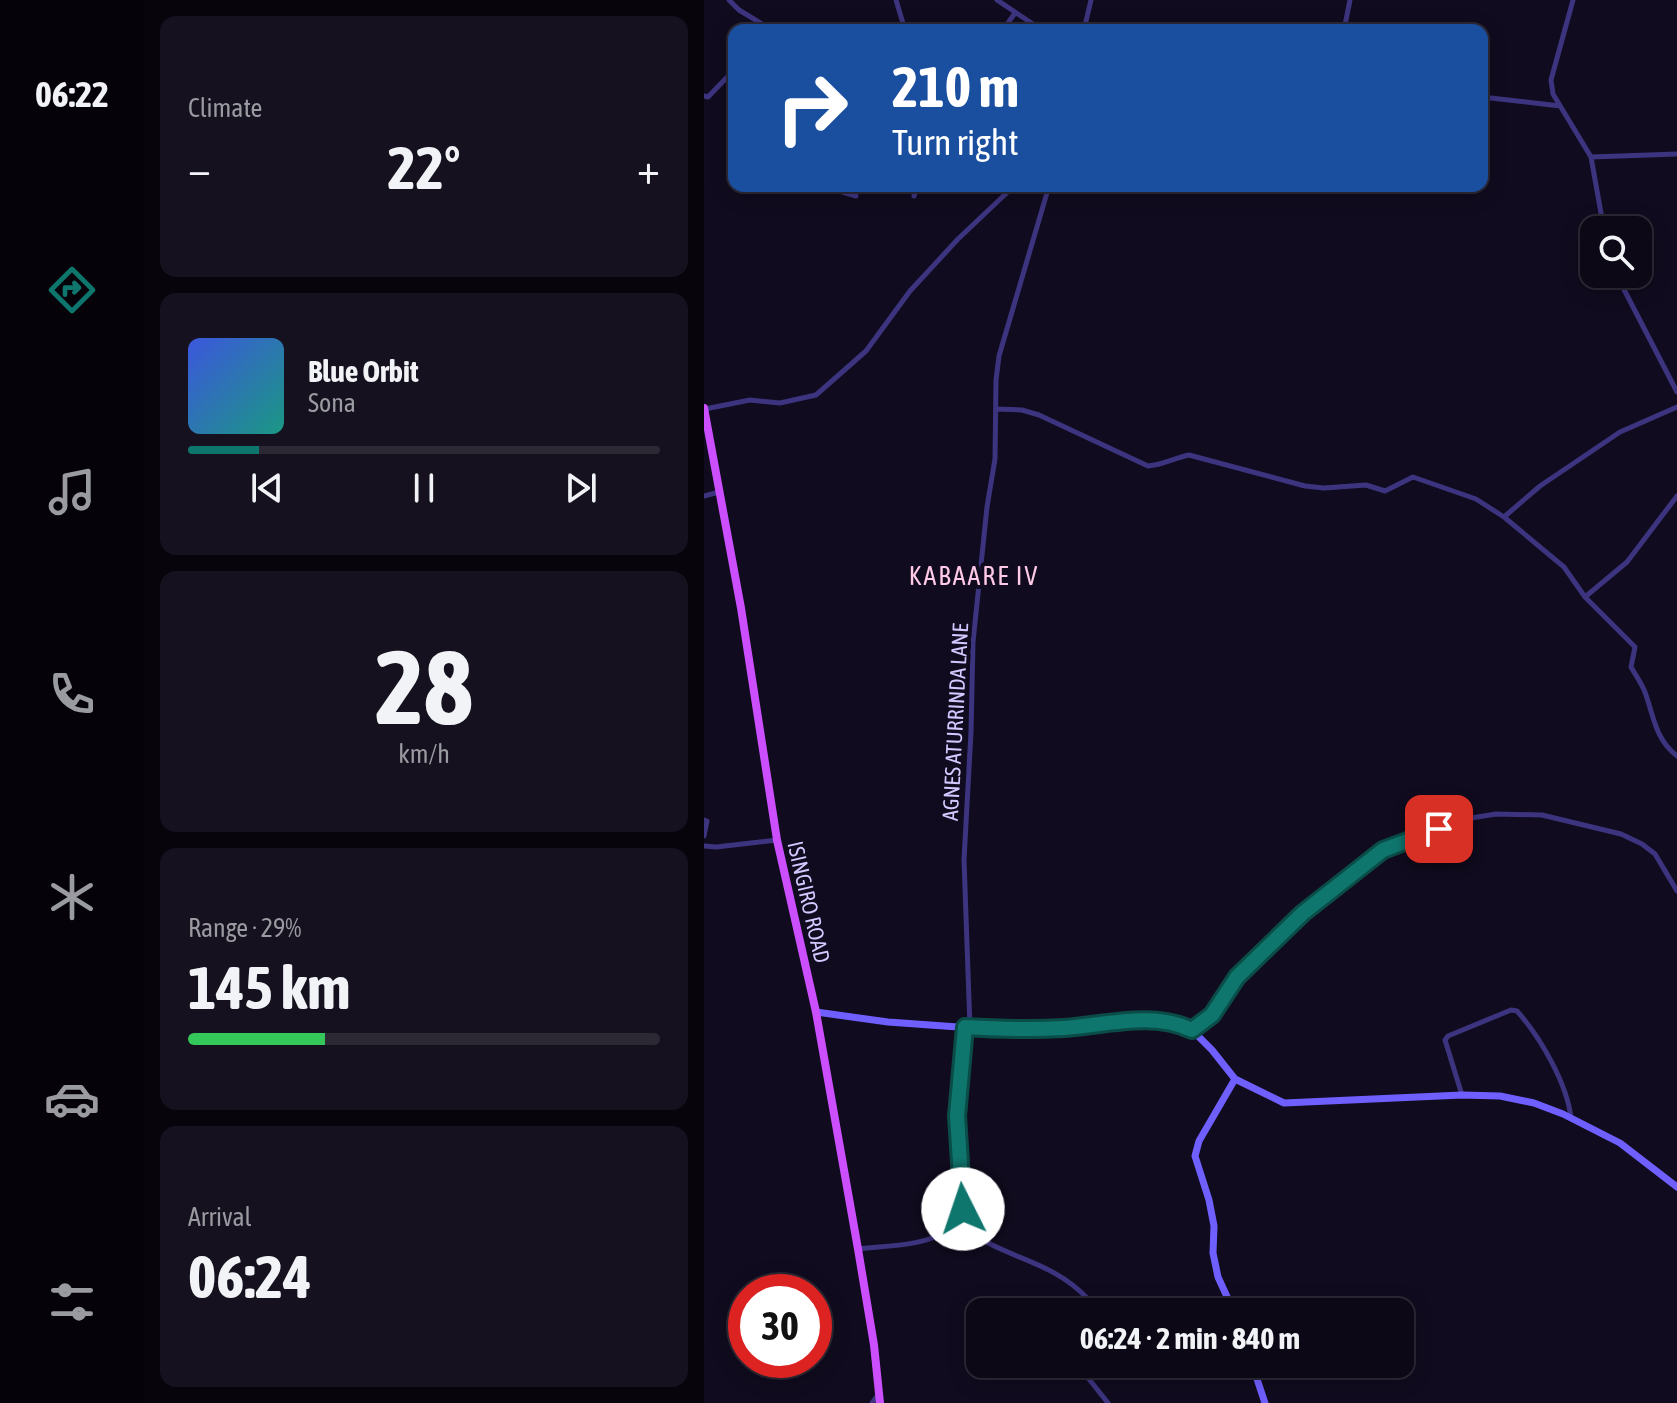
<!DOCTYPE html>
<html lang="en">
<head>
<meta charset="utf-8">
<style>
	body { margin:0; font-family:"Asap Condensed",sans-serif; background:#15111f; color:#f1f3f6; height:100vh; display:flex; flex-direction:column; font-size:30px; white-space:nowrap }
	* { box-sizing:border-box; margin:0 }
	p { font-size:26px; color:#9a9aa1 }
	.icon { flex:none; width:44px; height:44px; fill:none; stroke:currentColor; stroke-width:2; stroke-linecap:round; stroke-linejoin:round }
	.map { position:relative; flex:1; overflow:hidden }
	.details { display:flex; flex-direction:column; gap:16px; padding:16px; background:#07040c; width:560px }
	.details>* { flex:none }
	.guide { position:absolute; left:24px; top:24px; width:760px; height:168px; border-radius:16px; box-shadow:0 4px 20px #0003,0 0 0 2px #2c2935; background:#1a4fa0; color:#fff; overflow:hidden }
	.tools { position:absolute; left:876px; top:216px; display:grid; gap:16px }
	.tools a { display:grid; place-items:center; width:72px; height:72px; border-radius:16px; background:#0c0816; box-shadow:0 4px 20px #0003,0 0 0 2px #2c2935; font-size:40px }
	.speed { position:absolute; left:24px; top:1274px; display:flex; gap:16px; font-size:40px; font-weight:700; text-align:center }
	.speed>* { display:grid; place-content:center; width:104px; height:104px; border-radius:50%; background:#0c0816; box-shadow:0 4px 20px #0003,0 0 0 2px #2c2935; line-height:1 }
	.speed .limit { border:12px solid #d22; background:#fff; color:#111 }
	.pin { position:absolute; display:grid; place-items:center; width:68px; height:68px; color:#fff; margin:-34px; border-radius:16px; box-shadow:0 4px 12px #0006 }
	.me { position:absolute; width:88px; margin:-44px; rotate:356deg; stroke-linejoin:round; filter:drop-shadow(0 0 6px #0008) }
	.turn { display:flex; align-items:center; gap:28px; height:168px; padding:0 32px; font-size:36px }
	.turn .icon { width:104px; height:104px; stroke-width:2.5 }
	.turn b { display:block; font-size:56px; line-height:68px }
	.big { font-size:60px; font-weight:700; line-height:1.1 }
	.details .widget { flex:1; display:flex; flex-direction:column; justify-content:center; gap:12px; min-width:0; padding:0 28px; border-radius:16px; background:#15111f }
	.details .dial { align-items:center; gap:0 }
	.dial b { font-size:104px; line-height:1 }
	.song { display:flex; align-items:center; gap:24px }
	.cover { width:96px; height:96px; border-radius:12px; background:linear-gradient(135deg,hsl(230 70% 55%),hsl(170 70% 35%)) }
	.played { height:8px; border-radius:4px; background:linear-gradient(90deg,#0f766e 15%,#2c2935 15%) }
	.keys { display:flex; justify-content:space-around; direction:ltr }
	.heat { display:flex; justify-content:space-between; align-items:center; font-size:44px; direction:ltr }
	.charge { height:12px; border-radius:6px; background:linear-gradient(90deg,#34c759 29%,#2c2935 0) }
	.trip { position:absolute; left:262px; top:1298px; width:448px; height:80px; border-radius:16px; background:#0c0816; box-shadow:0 4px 20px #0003,0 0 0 2px #2c2935; font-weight:700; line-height:80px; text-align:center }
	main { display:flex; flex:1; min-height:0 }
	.menu { display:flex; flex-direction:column; width:144px; justify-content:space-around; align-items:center; background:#050309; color:#9a9aa1 }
	.menu .icon { width:56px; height:56px }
	.menu .current { color:#0f766e }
	.menu b { font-size:36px; color:#f1f3f6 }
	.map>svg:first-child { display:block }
</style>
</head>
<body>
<main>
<nav class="menu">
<b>06:22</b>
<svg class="icon current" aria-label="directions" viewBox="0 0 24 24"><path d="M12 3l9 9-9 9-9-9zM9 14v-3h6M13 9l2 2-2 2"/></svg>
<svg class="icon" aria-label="music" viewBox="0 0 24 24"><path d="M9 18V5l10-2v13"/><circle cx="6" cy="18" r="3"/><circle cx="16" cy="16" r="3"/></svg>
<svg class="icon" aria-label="phone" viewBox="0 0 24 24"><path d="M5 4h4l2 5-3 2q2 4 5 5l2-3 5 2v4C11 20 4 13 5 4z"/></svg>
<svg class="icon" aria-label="climate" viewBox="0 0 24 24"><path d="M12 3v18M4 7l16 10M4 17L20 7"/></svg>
<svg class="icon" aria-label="car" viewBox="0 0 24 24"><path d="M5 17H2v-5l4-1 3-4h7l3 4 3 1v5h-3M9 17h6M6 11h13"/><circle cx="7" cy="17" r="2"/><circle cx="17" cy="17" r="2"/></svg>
<svg class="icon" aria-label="filters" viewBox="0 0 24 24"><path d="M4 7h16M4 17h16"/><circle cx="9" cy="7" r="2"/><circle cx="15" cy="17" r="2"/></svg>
</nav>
<section class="details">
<div class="widget"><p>Climate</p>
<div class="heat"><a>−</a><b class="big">22°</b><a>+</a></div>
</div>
<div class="widget">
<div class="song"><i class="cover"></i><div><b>Blue Orbit</b><p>Sona</p></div></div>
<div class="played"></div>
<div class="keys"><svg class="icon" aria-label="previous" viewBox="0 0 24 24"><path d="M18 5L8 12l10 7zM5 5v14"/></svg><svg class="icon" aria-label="pause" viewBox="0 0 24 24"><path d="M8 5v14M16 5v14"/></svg><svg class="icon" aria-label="next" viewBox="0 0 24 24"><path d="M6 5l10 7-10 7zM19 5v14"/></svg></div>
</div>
<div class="widget dial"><b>28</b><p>km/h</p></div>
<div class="widget"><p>Range · 29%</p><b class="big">145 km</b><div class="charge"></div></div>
<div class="widget"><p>Arrival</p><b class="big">06:24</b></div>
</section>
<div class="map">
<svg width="973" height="1403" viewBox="0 0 973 1403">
	<rect width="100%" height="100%" fill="#100b1e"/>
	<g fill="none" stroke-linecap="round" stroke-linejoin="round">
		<path stroke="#3d347f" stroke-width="5" d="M 25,0 L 35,10 L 68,30
			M 192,0 L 201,30
			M 293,0 L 338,30
			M 869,0 L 847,80 L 849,94 L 887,157 L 900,230
			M 299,30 L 311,13
			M 380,30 L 387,0
			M 640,30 L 646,0
			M 0,96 L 4,97 L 30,70
			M 778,97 L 856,106
			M 887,157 L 973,154
			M 119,186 L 152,196
			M 210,196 L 214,186
			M 912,274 L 973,392
			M 1,409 L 46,400 L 76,403 L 112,395 L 162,351 L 206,291 L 254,239 L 310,186
			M 292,409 L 318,410 L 335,415 L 444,466 C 459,465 470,458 485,455 L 601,486 L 620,488 L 662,485 L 681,491 L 709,477 L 772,499 L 800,517 L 860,567 L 881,597 L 931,647 L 927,667 C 932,676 939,685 942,695 C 950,718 952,740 973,756
			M 0,496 L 15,492
			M 800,517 L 836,486 L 916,432 L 973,407
			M 881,597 L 923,562 L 973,496
			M 0,820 L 3,821 L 0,836
			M 0,846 L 12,847 L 73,840
			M 261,1027 L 253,1116 L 262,1229 C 303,1260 346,1259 384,1299 L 385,1312
			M 266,1028 L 260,860 L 267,732 L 269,642 L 283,507 L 291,459 L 292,380 L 295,356 L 345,186
			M 488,1030 L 508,1015 L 533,977 L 552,958 L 599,913 L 651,871 L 689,845 L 761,819 L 792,814 L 838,815 L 917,834 L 938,844 L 951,854 L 973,891
			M 758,1095 L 741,1040 L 744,1036 L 807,1010 L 813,1011 C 836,1037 863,1083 867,1118
			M 154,1249 C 177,1246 226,1246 242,1230 L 262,1229
			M 373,1364 L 404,1403
			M 168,1403 L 174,1395"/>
		<path stroke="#705fff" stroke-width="7" d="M 112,1012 L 184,1022 L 296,1030 L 362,1028 L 448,1020 L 471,1022 L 488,1030 L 508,1050 L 531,1079 L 580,1103 L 758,1095 L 796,1096 L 830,1103 L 859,1114 L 916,1143 L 973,1187
			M 530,1312 L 514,1277 L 509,1253 L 510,1226 L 505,1200 L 491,1156 L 495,1141 L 531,1079
			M 548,1364 L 561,1403"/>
		<path stroke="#cb4fff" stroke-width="8" d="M 0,408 L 37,608 L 73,840 L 112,1012 L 154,1249 L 170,1345 L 176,1403"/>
	</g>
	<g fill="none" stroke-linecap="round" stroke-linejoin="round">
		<defs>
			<path id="route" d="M 259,1209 L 253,1116 L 261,1027 C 294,1029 327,1030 360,1028 C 402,1025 449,1011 488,1030 L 508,1015 L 533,977 L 599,913 L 679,850 L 735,829"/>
		</defs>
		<use href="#route" stroke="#0a4d48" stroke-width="20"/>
		<use href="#route" stroke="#0f766e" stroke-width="14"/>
	</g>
	<g text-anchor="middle" stroke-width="8" stroke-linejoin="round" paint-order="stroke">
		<g font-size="22" fill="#d3c8ff" stroke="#100b1e">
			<text transform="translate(251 722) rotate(-87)" y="8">AGNES ATURRINDA LANE</text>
			<text transform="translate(105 902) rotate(77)" y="8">ISINGIRO ROAD</text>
		</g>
		<g font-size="26" letter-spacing="2" fill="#ffcae7" stroke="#100b1e">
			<text x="270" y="585">KABAARE IV</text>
		</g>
	</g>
</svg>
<div class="tools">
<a><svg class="icon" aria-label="search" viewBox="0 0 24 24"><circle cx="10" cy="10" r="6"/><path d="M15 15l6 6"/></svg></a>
</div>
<div class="speed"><div class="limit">30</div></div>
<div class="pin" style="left:735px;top:829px;background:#d93025"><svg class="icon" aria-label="arrive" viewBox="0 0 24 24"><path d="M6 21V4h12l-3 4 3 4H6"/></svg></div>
<svg class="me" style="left:259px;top:1209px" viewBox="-20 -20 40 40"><circle r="19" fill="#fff"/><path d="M0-13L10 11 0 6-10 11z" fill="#0f766e"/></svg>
<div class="trip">06:24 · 2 min · 840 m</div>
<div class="guide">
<div class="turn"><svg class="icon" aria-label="right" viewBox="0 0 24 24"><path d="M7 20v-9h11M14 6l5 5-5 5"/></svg><div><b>210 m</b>Turn right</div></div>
</div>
</div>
</main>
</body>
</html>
